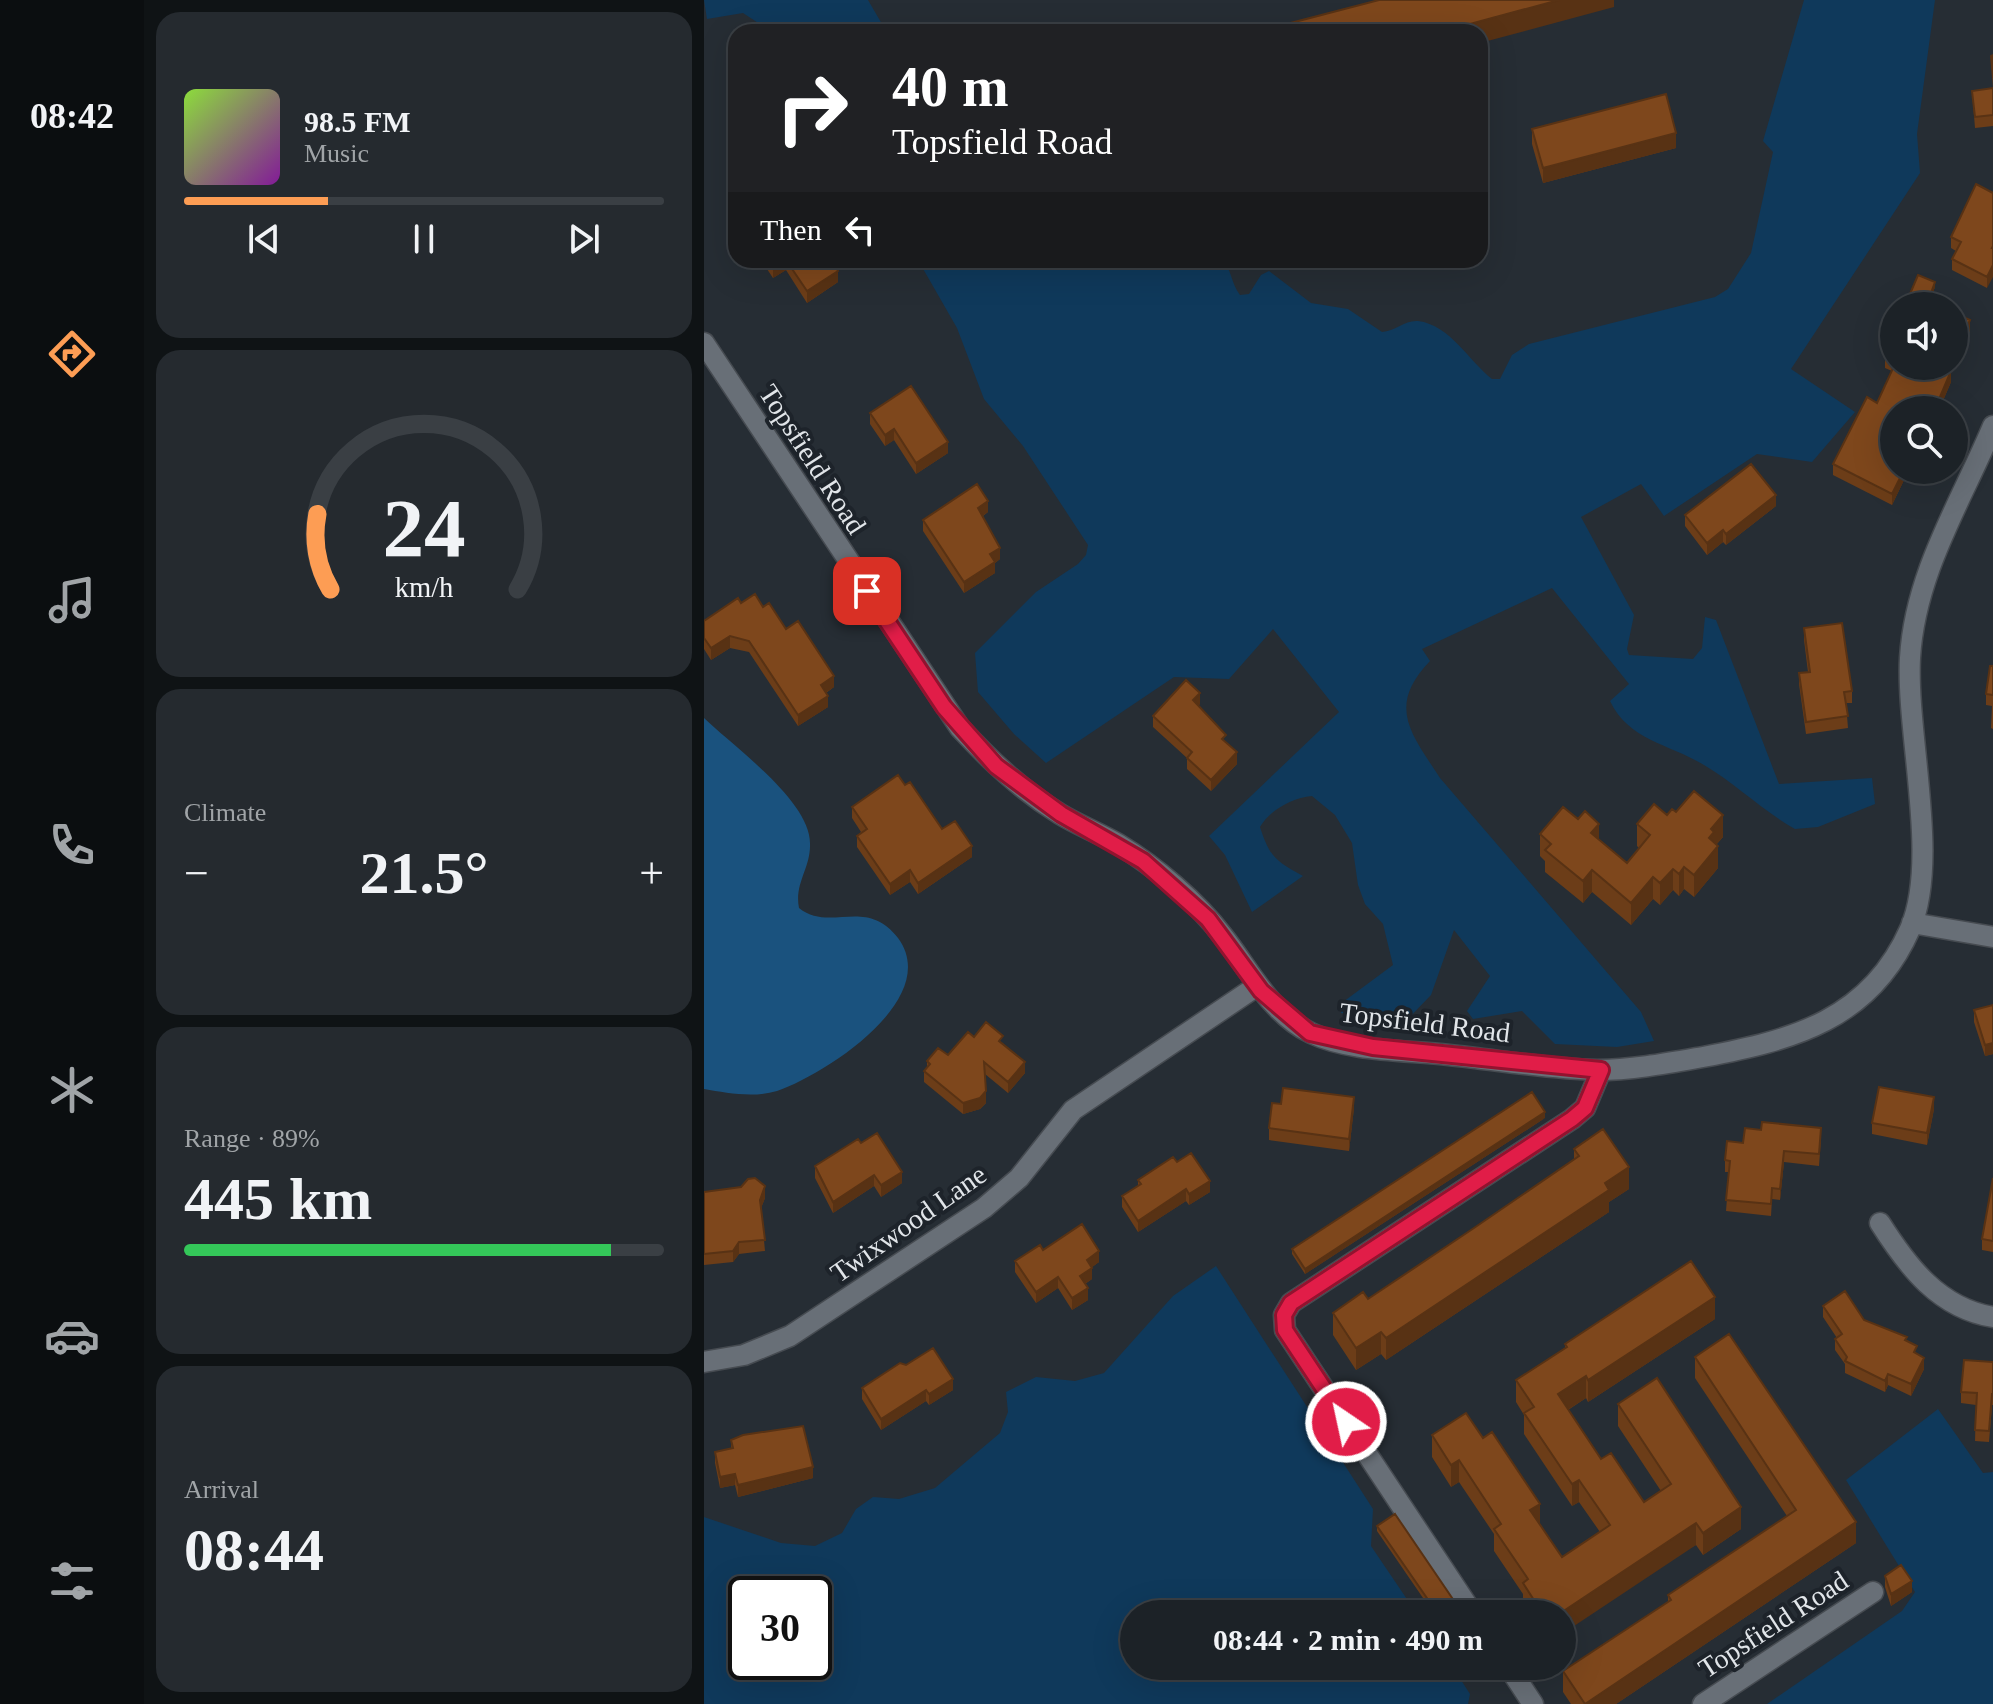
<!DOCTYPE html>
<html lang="en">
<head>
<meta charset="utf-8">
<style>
	body { margin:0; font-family:"Times New Roman",serif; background:#252a2f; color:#f1f3f6; height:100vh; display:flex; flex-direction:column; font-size:30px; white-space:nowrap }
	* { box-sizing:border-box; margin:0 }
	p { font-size:26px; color:#a0a4a7 }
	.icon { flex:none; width:44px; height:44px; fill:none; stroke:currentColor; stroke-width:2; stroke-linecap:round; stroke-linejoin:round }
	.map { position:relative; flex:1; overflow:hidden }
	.panel { display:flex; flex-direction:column; gap:12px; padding:12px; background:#0f1315; width:560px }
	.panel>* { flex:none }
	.top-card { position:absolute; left:24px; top:24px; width:760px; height:244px; border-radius:24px; box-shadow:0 8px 32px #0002,0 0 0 2px #3a3f44; background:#202124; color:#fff; overflow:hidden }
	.buttons { position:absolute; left:1176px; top:292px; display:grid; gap:16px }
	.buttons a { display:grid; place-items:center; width:88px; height:88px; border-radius:50%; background:#1c2227; box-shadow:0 8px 32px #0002,0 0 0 2px #3a3f44; font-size:40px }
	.speed { position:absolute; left:24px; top:1576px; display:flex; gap:16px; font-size:40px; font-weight:700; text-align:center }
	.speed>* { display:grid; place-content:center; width:104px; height:104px; border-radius:50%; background:#1c2227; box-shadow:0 8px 32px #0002,0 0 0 2px #3a3f44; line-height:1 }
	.speed .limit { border:4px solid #111; border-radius:12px; background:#fff; color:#111 }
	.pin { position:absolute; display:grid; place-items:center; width:68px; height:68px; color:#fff; margin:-34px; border-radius:16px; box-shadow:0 4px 12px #0006 }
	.me { position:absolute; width:88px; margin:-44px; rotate:326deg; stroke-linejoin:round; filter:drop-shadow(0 0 6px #0008) }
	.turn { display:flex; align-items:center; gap:28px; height:168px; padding:0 32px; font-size:36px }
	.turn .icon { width:104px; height:104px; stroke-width:2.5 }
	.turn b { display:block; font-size:56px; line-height:68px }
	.then { display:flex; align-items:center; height:76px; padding:0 32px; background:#0003; gap:16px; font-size:30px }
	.big { font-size:60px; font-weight:700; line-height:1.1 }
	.panel .card { flex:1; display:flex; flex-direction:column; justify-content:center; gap:12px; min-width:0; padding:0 28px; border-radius:24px; background:#252a2f }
	.panel .dial { align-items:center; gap:0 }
	.dial svg { height:208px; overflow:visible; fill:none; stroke:#3a3f44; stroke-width:7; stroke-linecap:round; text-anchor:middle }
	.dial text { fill:#f1f3f6; stroke:none }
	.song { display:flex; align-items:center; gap:24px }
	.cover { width:96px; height:96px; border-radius:12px; background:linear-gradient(135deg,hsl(90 70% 55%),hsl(290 70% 35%)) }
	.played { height:8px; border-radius:4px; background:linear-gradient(90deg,#fd9d54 30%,#3a3f44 30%) }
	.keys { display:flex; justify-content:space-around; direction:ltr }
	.heat { display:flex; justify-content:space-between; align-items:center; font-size:44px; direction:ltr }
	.charge { height:12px; border-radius:6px; background:linear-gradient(90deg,#34c759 89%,#3a3f44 0) }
	.trip { position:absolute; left:416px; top:1600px; width:456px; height:80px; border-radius:40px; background:#1c2227; box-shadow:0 8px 32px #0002,0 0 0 2px #3a3f44; font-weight:700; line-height:80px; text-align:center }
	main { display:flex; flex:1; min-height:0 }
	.tab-bar { display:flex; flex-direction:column; width:144px; justify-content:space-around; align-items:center; background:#0b0e10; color:#a0a4a7 }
	.tab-bar .icon { width:56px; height:56px }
	.tab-bar .on { color:#fd9d54 }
	.tab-bar b { font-size:36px; color:#f1f3f6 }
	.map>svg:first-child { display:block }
</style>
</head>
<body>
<main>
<nav class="tab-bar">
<b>08:42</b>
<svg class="icon on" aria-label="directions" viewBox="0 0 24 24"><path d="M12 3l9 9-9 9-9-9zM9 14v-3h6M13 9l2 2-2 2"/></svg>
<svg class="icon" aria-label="music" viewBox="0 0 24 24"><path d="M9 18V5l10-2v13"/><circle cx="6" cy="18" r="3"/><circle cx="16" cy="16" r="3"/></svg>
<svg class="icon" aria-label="phone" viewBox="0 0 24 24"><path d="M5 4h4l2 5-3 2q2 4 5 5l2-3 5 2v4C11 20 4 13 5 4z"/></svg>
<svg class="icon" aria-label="climate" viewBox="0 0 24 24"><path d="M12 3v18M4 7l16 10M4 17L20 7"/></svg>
<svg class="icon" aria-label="car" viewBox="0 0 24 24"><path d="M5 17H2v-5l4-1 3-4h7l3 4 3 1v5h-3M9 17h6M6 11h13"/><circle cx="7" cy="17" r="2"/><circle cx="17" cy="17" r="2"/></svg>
<svg class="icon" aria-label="filters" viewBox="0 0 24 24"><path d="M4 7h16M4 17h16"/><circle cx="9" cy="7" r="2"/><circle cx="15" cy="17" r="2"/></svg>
</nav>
<section class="panel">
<div class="card">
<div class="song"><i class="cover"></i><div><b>98.5 FM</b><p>Music</p></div></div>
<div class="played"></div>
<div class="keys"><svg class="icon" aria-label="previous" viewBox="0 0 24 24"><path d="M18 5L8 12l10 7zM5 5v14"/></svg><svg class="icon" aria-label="pause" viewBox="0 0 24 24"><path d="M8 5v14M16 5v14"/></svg><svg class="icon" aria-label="next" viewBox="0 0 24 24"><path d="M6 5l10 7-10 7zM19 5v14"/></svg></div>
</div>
<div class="card dial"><svg viewBox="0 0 100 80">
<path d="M14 69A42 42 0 1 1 86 69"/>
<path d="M14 69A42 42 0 0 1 9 40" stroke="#fd9d54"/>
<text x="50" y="56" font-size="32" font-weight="700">24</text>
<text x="50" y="72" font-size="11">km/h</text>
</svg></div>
<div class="card"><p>Climate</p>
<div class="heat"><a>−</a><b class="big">21.5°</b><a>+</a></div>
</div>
<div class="card"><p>Range · 89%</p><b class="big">445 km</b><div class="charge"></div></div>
<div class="card"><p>Arrival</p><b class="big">08:44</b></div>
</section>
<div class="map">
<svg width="1289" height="1704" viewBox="0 0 1289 1704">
	<rect width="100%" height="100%" fill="#262d34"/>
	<path fill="#0f395b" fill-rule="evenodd" d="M 0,0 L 164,0 L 178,24 L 178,32 L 68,32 L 39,13 L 3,19 Z
		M 1100,0 L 1231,0 L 1213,134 L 1216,173 L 1087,369 L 1151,412 L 1108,462 L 1053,454 L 960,516 L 937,484 L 877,517 L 930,615 L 923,649 L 925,655 L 989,659 L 998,648 L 1001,617 L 1012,620 L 1075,784 L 1168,778 L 1171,804 L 1114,827 L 1091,829 C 1059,811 1032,784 1000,765 C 966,744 925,741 906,701 L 925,684 L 848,588 L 718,649 L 726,661 C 683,706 706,732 736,778 L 937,1012 L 950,1041 L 913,1047 L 851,1044 L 818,1011 L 769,1019 L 763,1011 L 786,976 L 750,930 L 727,995 L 699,1024 L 637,1013 L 639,1002 L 689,965 L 679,924 L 661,904 L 654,885 L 648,843 L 631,815 L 608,796 C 588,798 566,810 556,827 C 566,858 572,861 599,876 L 548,912 L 521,855 L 505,836 L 635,712 L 569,629 L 525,679 L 470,677 L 342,763 L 310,734 L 274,692 L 271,653 L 332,592 L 374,564 L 382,555 L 384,545 L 319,446 L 280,399 L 253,328 L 214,260 L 519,260 C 528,271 527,283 536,295 L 545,294 L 557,275 L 565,271 L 607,303 L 644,309 L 678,332 C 691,331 701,320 714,321 C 746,325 765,361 788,379 L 796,379 L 808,355 L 825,344 L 1011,297 L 1024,289 L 1047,253 L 1069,152 L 1059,141 Z
		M 512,1266 L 669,1509 L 667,1546 L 713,1614 L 430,1614 L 430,1666 L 748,1666 L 766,1694 L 764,1704 L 0,1704 L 0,1517 L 77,1543 L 111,1546 L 138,1533 L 152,1509 L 169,1497 L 195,1499 L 231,1488 L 296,1433 L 304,1412 L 302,1392 L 332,1377 L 371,1381 L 400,1373 L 469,1296 ZM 42,1594 L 110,1594 L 110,1662 L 42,1662 Z
		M 1234,1409 L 1279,1473 L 1289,1472 L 1289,1704 L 1063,1704 L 1198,1611 L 1211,1592 L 1142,1480 Z"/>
	<path fill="#1a527e" d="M 0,718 C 29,746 106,801 106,843 C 107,868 90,883 95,908 C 126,933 162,896 194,938 C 239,999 120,1075 73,1091 C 49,1098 23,1093 0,1089 Z"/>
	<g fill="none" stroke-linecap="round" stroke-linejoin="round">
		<defs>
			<path id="minor" d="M 0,343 L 256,728 C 286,760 317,790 356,814 C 374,825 395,833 414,844 C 452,867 492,901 519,936 C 546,970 566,1013 607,1033 C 646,1052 702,1050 745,1055 C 794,1060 844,1069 893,1070 C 928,1070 965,1063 999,1057 C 1089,1040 1166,1020 1206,929 C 1236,860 1202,735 1206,658 C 1211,573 1257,502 1289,426
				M 1208,923 L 1289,937
				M 1176,1223 C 1204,1267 1235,1308 1289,1317
				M 0,1362 L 40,1355 L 86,1336 L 280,1208 L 315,1178 L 369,1110 L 553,986
				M 769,1614 L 581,1330 L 580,1315 L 587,1303 L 868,1119 L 881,1108 L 897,1070
				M 804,1666 L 829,1704
				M 999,1704 L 1169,1592"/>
		</defs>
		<use href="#minor" stroke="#464b51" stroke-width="23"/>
		<use href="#minor" stroke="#686f77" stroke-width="20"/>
	</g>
	<path fill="#6c3d18" d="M 1289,55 L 1289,126 L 1271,128 L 1268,91 L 1289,88 L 1287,56 Z
		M 828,129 L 972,148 L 839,183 L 828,144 Z
		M 1289,193 L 1283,288 L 1248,270 L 1248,259 L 1252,251 L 1247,248 L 1247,237 Z
		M 57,260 L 127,260 L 134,282 L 103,303 L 82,270 L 69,278 Z
		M 1231,287 L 1225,302 L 1222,306 L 1206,300 L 1206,294 Z
		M 1266,331 L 1247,372 L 1247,382 L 1235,410 L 1222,410 L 1218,408 L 1217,410 L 1190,410 L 1190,470 L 1201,470 L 1201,478 L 1188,505 L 1129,475 L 1129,464 L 1173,403 L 1188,371 L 1181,368 L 1181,356 L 1190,336 L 1190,366 Z
		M 166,413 L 244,453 L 212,474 L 190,440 L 181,446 L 166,424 Z
		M 1072,506 L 1022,545 L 1019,542 L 1003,555 L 981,526 L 981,515 Z
		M 284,512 L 279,516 L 296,559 L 291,563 L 291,573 L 260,593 L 219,531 L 219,520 Z
		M 37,603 L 59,607 L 82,629 L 130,687 L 122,693 L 124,707 L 94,726 L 45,652 L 26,648 L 7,660 L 0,649 L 0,621 Z
		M 1100,628 L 1148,691 L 1148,703 L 1142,703 L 1144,728 L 1102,734 L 1095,684 L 1095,673 L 1104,672 L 1100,640 Z
		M 1289,666 L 1289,729 L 1287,728 L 1288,706 L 1282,705 L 1282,694 Z
		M 496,704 L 494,706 L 522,743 L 533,764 L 507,791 L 483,769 L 483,758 L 449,727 L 449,716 Z
		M 201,785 L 238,829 L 268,857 L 214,894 L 206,882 L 186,895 L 153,847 L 153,836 L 157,832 L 148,818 L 148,807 Z
		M 972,812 L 1019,837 L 1012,845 L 1014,868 L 990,897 L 980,889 L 975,896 L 969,890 L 956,905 L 949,899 L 927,925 L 888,892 L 879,903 L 841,872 L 841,861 L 836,856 L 836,834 L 895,840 L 923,863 L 935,848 L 933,846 L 933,824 Z
		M 1289,1005 L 1289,1054 L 1281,1056 L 1270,1022 L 1270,1010 Z
		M 270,1037 L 299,1044 L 321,1073 L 304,1093 L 281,1074 L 282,1103 L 276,1109 L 259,1114 L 220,1082 L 220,1071 L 223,1068 L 223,1061 L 244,1055 Z
		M 577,1104 L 650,1108 L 645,1151 L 565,1140 L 565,1128 Z
		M 1230,1109 L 1223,1145 L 1168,1134 L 1168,1123 Z
		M 841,1118 L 601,1274 L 588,1254 L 588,1249 Z
		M 1117,1139 L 1115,1166 L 1080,1162 L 1076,1200 L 1068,1199 L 1067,1216 L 1022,1211 L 1025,1172 L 1021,1172 L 1021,1160 L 1039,1143 Z
		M 157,1143 L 198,1183 L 177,1197 L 170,1186 L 129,1213 L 111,1178 L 111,1166 Z
		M 870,1149 L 925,1189 L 905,1202 L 905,1212 L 682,1360 L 677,1354 L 652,1370 L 629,1335 L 629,1313 L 664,1299 L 770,1228 L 870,1159 Z
		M 473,1162 L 506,1192 L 485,1205 L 482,1201 L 434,1232 L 418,1207 L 418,1196 L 434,1186 L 434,1180 Z
		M 1289,1178 L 1289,1252 L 1278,1250 L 1278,1239 Z
		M 0,1192 L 61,1198 L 57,1208 L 61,1251 L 35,1254 L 29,1262 L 0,1265 Z
		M 339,1250 L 395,1262 L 388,1267 L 388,1279 L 381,1284 L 384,1300 L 368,1310 L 354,1288 L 332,1303 L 311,1272 L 311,1261 Z
		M 1119,1306 L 1160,1320 L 1203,1341 L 1213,1354 L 1220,1369 L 1207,1396 L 1184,1385 L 1181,1392 L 1141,1373 L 1141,1364 L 1131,1350 L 1131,1339 L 1133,1338 L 1119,1317 Z
		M 1011,1319 L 884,1402 L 882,1398 L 864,1410 L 897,1459 L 940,1502 L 957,1491 L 914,1426 L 914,1404 L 1037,1529 L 999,1555 L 992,1545 L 858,1614 L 825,1614 L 819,1605 L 819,1594 L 790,1551 L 790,1534 L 755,1482 L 747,1487 L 728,1457 L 728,1435 L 836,1524 L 858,1557 L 896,1532 L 875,1502 L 868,1506 L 820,1434 L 820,1415 L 812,1402 L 812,1380 L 861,1348 L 861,1344 Z
		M 991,1357 L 1152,1543 L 912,1704 L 867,1704 L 859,1692 L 859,1671 L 964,1602 L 964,1595 L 1083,1516 L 991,1378 Z
		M 1289,1362 L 1289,1405 L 1288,1405 L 1285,1442 L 1271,1441 L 1272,1405 L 1257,1403 L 1257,1392 Z
		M 158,1388 L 249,1390 L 225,1405 L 222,1401 L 177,1430 L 158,1399 Z
		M 27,1440 L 109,1478 L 34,1497 L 31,1485 L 16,1488 L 11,1463 L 11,1452 L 27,1448 Z
		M 673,1526 L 759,1614 L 730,1614 L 673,1531 Z
		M 1181,1576 L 1208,1592 L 1187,1606 L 1181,1587 Z"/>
	<path fill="#583214" d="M 855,0 L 910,0 L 910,7 L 776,43 L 776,32 L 740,32 L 740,31 Z
		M 972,133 L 972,148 L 839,183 L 839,168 Z
		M 80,260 L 82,260 L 82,270 L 69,278 L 69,267 Z
		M 1289,265 L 1289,277 L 1283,288 L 1283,277 Z
		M 134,271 L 134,282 L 103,303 L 103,291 Z
		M 1231,282 L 1231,287 L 1224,306 L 1224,301 Z
		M 1266,320 L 1266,331 L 1247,372 L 1247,382 L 1235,410 L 1233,410 L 1233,404 L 1244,369 L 1245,366 L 1250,366 L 1250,355 Z
		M 1218,397 L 1217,410 L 1211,410 Z
		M 190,429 L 190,440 L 181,446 L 181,435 Z
		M 244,442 L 244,453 L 212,474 L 212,463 Z
		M 1200,470 L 1201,470 L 1201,478 L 1188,505 L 1188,494 Z
		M 1072,495 L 1072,506 L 1022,545 L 1022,534 Z
		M 284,501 L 284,512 L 274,519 L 274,508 Z
		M 1019,530 L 1019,542 L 1003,555 L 1003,543 Z
		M 296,548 L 296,559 L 291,563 L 291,573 L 260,593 L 260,582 L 286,554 Z
		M 26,636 L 26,648 L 7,660 L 7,648 Z
		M 130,676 L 130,687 L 117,696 L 117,685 Z
		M 496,693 L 496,704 L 489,711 L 489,700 Z
		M 124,696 L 124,707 L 94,726 L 94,715 Z
		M 533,752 L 533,764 L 507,791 L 507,780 Z
		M 1019,815 L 1019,837 L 1010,847 L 1014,846 L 1014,868 L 990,897 L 990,875 L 1005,838 L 1007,829 Z
		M 895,824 L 895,846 L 887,833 Z
		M 268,846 L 268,857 L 214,894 L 214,883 Z
		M 980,867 L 980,889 L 975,896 L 975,874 Z
		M 969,869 L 969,890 L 956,905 L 956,883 Z
		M 206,870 L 206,882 L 186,895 L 186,884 Z
		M 888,870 L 888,892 L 879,903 L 879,881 Z
		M 949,877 L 949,899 L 927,925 L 927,903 Z
		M 1289,1043 L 1289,1054 L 1281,1056 L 1281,1045 Z
		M 321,1062 L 321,1073 L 304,1093 L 304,1082 Z
		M 282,1091 L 282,1103 L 276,1109 L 259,1114 L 259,1103 Z
		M 650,1097 L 650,1108 L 645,1151 L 645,1139 Z
		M 1230,1097 L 1230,1109 L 1223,1145 L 1223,1133 Z
		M 841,1112 L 841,1118 L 601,1274 L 601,1269 Z
		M 1080,1151 L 1080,1162 L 1076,1200 L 1076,1189 Z
		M 925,1167 L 925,1189 L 905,1202 L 905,1212 L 682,1360 L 682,1338 Z
		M 198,1172 L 198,1183 L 177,1197 L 177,1185 Z
		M 170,1175 L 170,1186 L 129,1213 L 129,1202 Z
		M 506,1181 L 506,1192 L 485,1205 L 485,1194 Z
		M 61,1186 L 61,1198 L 56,1211 L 56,1200 Z
		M 482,1189 L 482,1201 L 434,1232 L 434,1221 Z
		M 35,1242 L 35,1254 L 29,1262 L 29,1251 Z
		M 395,1251 L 395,1262 L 383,1271 L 383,1260 Z
		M 388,1268 L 388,1279 L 376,1287 L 376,1276 Z
		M 354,1277 L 354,1288 L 332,1303 L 332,1292 Z
		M 384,1288 L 384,1300 L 368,1310 L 368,1298 Z
		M 1011,1297 L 1011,1319 L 884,1402 L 884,1380 Z
		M 677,1332 L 677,1354 L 652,1370 L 652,1348 Z
		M 1220,1358 L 1220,1369 L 1207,1396 L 1207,1384 Z
		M 1184,1374 L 1184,1385 L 1181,1392 L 1181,1381 Z
		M 882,1376 L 882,1398 L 854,1416 L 854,1394 Z
		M 249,1379 L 249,1390 L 225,1405 L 225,1394 Z
		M 222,1390 L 222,1401 L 177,1430 L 177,1419 Z
		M 755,1460 L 755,1482 L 747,1487 L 747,1465 Z
		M 109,1467 L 109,1478 L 34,1497 L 34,1485 Z
		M 31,1474 L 31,1485 L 16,1488 L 16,1477 Z
		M 875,1480 L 875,1502 L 868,1506 L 868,1484 Z
		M 836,1504 L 836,1526 L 826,1510 Z
		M 1037,1507 L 1037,1529 L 999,1555 L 999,1533 Z
		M 1152,1522 L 1152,1543 L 912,1704 L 881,1704 Z
		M 992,1523 L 992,1545 L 858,1634 L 858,1614 L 855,1614 Z
		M 1208,1581 L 1208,1592 L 1187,1606 L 1187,1594 Z
		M 774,1666 L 783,1666 L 771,1674 L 771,1668 Z"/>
	<path fill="#7e471c" stroke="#583214" stroke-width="2" d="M 675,0 L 855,0 L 740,31 L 740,32 L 552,32 Z
		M 536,24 L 538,32 L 513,32 L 512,31 Z
		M 1289,55 L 1289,78 L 1287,56 Z
		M 1289,88 L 1289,115 L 1271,117 L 1268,91 Z
		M 962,94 L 972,133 L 839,168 L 828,129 Z
		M 1272,184 L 1289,193 L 1289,246 L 1288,248 L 1289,248 L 1289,265 L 1283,277 L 1248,259 L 1257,242 L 1247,237 Z
		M 65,260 L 80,260 L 69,267 Z
		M 82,260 L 127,260 L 134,271 L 103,291 Z
		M 1214,275 L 1231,282 L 1224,301 L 1206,294 Z
		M 1224,302 L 1234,306 L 1222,306 Z
		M 1250,313 L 1266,320 L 1250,355 Z
		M 1190,336 L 1190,361 L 1181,356 Z
		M 1190,366 L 1245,366 L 1244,369 L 1247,371 L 1233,404 L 1218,397 L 1211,410 L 1190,410 L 1190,452 L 1186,460 L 1190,462 L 1190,470 L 1200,470 L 1188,494 L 1129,464 L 1163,397 L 1173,403 Z
		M 207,386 L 244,442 L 212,463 L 190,429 L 181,435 L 166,413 Z
		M 1047,464 L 1072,495 L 1022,534 L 1019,530 L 1003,543 L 981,515 Z
		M 273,484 L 284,501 L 274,508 L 296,548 L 286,554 L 291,562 L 260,582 L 219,520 Z
		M 51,594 L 59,607 L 65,603 L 82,629 L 94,621 L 130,676 L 117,685 L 124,696 L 94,715 L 45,641 L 26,636 L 7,648 L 0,638 L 0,621 L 34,598 L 37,603 Z
		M 1138,623 L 1148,691 L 1140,692 L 1144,716 L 1102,722 L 1095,673 L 1106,672 L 1100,628 Z
		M 1286,666 L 1289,666 L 1289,695 L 1282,694 Z
		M 482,680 L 496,693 L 489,700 L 522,735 L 518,739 L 533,752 L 507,780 L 483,758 L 488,752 L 449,716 Z
		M 194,775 L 201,785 L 206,782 L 238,829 L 251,821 L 268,846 L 214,883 L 206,870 L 186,884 L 153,836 L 163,829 L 148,807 Z
		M 990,791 L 1019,815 L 1007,829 L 1010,832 L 1005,838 L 1014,846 L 990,875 L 980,867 L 975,874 L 969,869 L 956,883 L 949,877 L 927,903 L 888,870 L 879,881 L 841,850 L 847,844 L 836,834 L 859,807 L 874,819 L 881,811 L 895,824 L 887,833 L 923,863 L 946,835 L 933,824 L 950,804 L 963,815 L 968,809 L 972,812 Z
		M 1289,1005 L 1289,1043 L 1281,1045 L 1270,1010 Z
		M 282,1022 L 299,1036 L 295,1041 L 321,1062 L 304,1082 L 280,1062 L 282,1091 L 276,1098 L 259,1103 L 220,1071 L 226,1064 L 223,1061 L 234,1048 L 244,1055 L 264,1032 L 270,1037 Z
		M 1175,1087 L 1230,1097 L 1223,1133 L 1168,1123 Z
		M 579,1088 L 650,1097 L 645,1139 L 565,1128 L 568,1103 L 577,1104 Z
		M 828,1092 L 841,1112 L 601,1269 L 588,1249 Z
		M 1058,1122 L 1117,1128 L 1115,1154 L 1080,1151 L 1076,1189 L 1068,1188 L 1067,1204 L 1022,1200 L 1026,1161 L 1021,1160 L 1023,1141 L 1039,1143 L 1041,1128 L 1057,1130 Z
		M 899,1129 L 925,1167 L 901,1183 L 905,1190 L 682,1338 L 677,1332 L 652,1348 L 629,1313 L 659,1292 L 664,1299 L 770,1228 L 875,1156 L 870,1149 Z
		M 173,1133 L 198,1172 L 177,1185 L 170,1175 L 129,1202 L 111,1166 L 154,1139 L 157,1143 Z
		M 487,1153 L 506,1181 L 485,1194 L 482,1189 L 434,1221 L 418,1196 L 437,1184 L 434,1180 L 469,1157 L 473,1162 Z
		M 51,1178 L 61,1186 L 56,1200 L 61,1240 L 35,1242 L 29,1251 L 0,1254 L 0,1192 L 37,1187 L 44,1179 Z
		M 1289,1178 L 1289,1241 L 1278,1239 Z
		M 378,1224 L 395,1251 L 383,1260 L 388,1268 L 376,1276 L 384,1288 L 368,1298 L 354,1277 L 332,1292 L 311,1261 L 336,1245 L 339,1250 Z
		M 987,1261 L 1011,1297 L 884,1380 L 882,1376 L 854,1394 L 897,1459 L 907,1453 L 940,1502 L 967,1484 L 914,1404 L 953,1378 L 1037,1507 L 999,1533 L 992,1523 L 855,1614 L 839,1614 L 819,1583 L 824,1579 L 790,1529 L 797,1524 L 755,1460 L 747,1465 L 728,1435 L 762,1413 L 779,1438 L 788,1432 L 836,1504 L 826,1510 L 858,1557 L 906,1525 L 875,1480 L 868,1484 L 820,1413 L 830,1407 L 812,1380 L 863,1347 L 861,1344 Z
		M 1141,1291 L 1160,1320 L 1203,1337 L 1201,1340 L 1213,1346 L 1210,1352 L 1220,1358 L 1207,1384 L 1184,1374 L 1181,1381 L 1141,1361 L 1143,1357 L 1131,1339 L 1138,1334 L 1119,1306 Z
		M 1025,1334 L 1152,1522 L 881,1704 L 859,1671 L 967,1600 L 964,1595 L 1092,1510 L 991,1357 Z
		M 229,1348 L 249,1379 L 225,1394 L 222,1390 L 177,1419 L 158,1388 L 196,1363 L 202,1365 Z
		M 1260,1360 L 1289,1362 L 1289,1394 L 1288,1394 L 1285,1431 L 1271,1430 L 1273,1393 L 1257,1392 Z
		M 99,1426 L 109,1467 L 34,1485 L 31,1474 L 16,1477 L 11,1452 L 29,1448 L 27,1440 L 39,1435 Z
		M 691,1514 L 759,1614 L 734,1614 L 673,1526 Z
		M 1197,1565 L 1208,1581 L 1187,1594 L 1181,1576 Z"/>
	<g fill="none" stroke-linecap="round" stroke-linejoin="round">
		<defs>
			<path id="route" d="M 163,591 L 240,707 L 292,766 L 357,814 L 439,861 L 504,919 L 557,991 L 606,1033 L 669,1047 L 897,1070 L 881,1108 L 868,1119 L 587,1303 L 580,1315 L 581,1330 L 642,1422"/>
		</defs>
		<use href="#route" stroke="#92132f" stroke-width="20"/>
		<use href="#route" stroke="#e11d48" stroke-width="14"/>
	</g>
	<g text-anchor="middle" stroke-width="8" stroke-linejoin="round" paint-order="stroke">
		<g font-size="28" fill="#e1e5e9" stroke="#1d232a">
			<text transform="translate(109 459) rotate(57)" y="10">Topsfield Road</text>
			<text transform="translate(721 1022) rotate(7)" y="10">Topsfield Road</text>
			<text transform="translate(204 1223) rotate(-35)" y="10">Twixwood Lane</text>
			<text transform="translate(1069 1624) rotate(-33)" y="10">Topsfield Road</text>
		</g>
	</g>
</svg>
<div class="buttons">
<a><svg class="icon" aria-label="sound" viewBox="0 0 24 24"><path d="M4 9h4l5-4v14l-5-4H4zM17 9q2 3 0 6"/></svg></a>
<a><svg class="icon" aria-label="search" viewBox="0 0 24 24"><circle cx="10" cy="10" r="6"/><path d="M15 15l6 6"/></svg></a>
</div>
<div class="speed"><div class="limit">30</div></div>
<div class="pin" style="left:163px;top:591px;background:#d93025"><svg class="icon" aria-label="arrive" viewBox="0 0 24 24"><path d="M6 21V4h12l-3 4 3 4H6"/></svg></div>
<svg class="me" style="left:642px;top:1422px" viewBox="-20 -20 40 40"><circle r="17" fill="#e11d48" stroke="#fff" stroke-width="3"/><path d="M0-11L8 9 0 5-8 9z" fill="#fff"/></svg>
<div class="trip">08:44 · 2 min · 490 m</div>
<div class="top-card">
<div class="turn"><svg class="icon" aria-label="right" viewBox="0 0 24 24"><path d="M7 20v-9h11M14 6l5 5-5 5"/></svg><div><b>40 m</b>Topsfield Road</div></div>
<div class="then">Then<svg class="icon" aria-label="left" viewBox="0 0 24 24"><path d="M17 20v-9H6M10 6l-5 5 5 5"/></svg></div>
</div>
</div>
</main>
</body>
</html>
